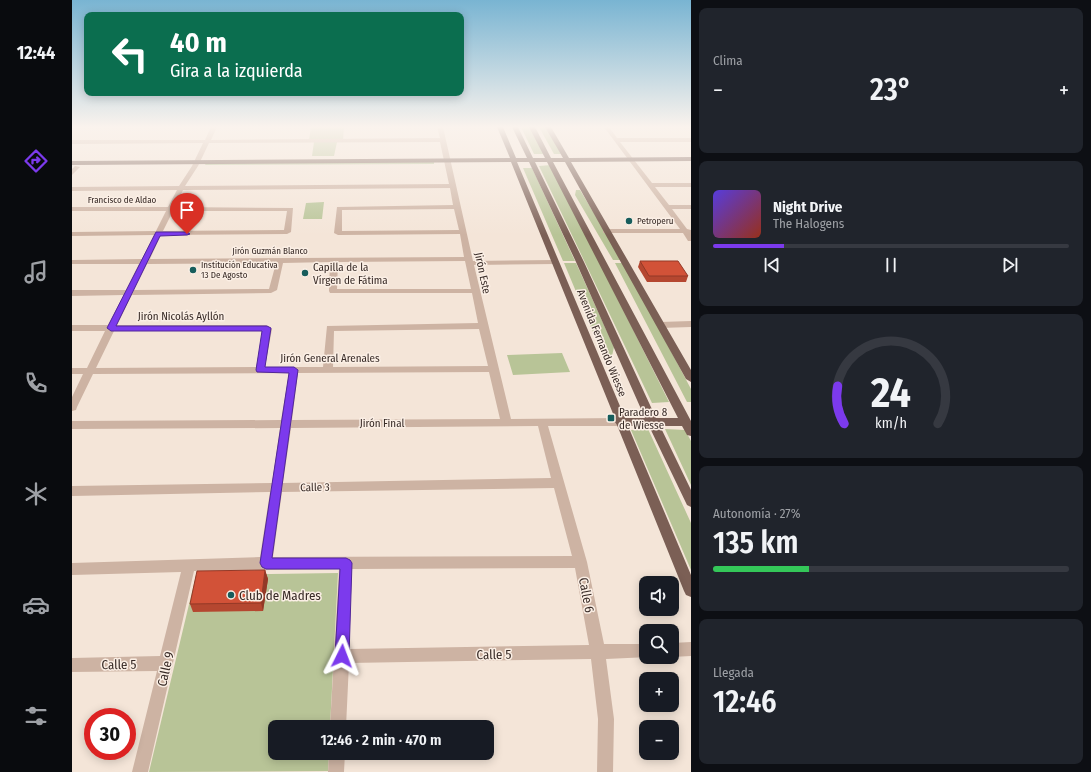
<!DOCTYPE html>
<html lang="es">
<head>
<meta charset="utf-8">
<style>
	body { margin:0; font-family:"Fira Sans Condensed",sans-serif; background:#20242c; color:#f1f3f6; height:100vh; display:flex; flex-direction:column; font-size:15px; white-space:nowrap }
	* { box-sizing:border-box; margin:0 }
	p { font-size:13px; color:#9ea1a6 }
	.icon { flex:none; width:22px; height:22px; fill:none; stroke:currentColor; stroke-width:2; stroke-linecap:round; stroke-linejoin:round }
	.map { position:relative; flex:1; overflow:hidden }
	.side { display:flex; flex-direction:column; gap:8px; padding:8px; background:#0d0f14; width:400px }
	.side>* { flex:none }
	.hud { position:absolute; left:12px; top:12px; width:380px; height:84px; border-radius:8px; box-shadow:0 2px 10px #0003; background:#0b6e4f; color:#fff; overflow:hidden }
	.tools { position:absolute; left:567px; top:576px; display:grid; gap:8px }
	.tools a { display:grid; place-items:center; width:40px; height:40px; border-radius:8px; background:#171b24; box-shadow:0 2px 10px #0003; font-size:20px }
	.speed { position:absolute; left:12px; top:708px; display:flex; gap:8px; font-size:20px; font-weight:700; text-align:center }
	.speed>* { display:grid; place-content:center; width:52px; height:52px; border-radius:50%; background:#171b24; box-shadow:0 2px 10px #0003; line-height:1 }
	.speed .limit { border:6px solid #d22; background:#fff; color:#111 }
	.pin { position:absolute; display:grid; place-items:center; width:34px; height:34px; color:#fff; margin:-41px -17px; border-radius:50% 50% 50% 0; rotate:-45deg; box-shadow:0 0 4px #0007 }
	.pin .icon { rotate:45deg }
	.me { position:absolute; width:44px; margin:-22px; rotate:3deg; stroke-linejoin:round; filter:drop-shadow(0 0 3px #0008) }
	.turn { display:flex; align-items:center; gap:14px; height:84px; padding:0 20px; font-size:18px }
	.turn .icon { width:52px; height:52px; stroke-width:2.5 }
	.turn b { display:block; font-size:28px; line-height:34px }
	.big { font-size:30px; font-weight:600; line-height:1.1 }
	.side .card { flex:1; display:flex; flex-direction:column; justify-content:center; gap:6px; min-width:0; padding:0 14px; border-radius:8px; background:#20242c }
	.side .dial { align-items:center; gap:0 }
	.dial svg { height:104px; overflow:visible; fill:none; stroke:#363941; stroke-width:7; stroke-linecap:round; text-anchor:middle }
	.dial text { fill:#f1f3f6; stroke:none }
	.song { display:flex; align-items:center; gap:12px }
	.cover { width:48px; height:48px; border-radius:6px; background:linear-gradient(135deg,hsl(250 70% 55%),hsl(10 70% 35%)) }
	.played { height:4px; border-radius:2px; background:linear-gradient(90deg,#7c3aed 20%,#363941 20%) }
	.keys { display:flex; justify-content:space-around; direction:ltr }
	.heat { display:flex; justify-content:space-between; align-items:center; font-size:22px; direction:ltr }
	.charge { height:6px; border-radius:3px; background:linear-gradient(90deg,#34c759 27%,#363941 0) }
	.trip { position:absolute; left:196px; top:720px; width:226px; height:40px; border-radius:8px; background:#171b24; box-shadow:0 2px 10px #0003; font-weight:600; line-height:40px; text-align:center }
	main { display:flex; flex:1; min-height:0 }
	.menu { display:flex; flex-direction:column; width:72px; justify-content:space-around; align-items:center; background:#090b0e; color:#9ea1a6 }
	.menu .icon { width:28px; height:28px }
	.menu .active { color:#7c3aed }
	.menu b { font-size:18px; color:#f1f3f6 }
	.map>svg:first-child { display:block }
</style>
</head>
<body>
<main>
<nav class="menu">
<b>12:44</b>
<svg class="icon active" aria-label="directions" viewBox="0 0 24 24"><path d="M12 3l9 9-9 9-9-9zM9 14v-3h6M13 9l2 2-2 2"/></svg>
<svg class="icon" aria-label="music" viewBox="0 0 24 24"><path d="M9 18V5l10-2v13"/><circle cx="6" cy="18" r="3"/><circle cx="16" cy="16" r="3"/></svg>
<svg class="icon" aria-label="phone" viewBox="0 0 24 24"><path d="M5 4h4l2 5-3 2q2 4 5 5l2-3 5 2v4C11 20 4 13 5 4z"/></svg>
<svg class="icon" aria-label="climate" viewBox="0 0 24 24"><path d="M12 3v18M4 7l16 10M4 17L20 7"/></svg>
<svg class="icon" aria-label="car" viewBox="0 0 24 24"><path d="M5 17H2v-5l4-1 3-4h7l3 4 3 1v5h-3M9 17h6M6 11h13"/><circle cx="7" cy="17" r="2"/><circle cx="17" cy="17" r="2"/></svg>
<svg class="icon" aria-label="filters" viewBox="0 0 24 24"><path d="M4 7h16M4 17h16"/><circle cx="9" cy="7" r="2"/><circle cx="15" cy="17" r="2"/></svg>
</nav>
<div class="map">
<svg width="619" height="772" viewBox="0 0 619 772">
	<rect width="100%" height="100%" fill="#f4e5d8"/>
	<path fill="#b8c497" d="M 239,127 L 272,127 L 271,140 L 237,140 Z
		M 449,127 L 460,127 L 474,154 L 462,154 Z
		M 467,127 L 474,127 L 489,154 L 482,154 Z
		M 242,142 L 265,142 L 262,156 L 240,156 Z
		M 362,162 L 362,164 L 133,165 L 134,163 Z
		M 479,165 L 597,402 L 580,403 L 467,166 Z
		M 451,168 L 460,168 L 503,261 L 491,261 Z
		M 504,190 L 508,190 L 550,260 L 541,260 L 503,195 Z
		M 252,202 L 250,219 L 231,219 L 234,203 Z
		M 492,263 L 504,263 L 542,347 L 540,356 L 531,356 Z
		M 543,263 L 552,263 L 619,389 L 619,402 L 615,402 Z
		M 490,353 L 498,372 L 441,375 L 435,355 Z
		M 576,429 L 619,523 L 619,570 L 559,430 Z
		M 593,429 L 613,430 L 619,441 L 619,485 Z
		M 266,573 L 258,727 L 203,727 L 203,753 L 257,753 L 256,771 L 77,772 L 124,575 Z"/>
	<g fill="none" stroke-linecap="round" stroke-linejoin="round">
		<path fill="#cdb3a3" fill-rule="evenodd" d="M 139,127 L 145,127 L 139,140 L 368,138 L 365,127 L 371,127 L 401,261 L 483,260 L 487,262 L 483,264 L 402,265 L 439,419 L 548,418 L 552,419 L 553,422 L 552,425 L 548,426 L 476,426 L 515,562 L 532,644 L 574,644 L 574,657 L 577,657 L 534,659 L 542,719 L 541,772 L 525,772 L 526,719 L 519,659 L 277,663 L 274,727 L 258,727 L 267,569 L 122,571 L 76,772 L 60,772 L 85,671 L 0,672 L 0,658 L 88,656 L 109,572 L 0,575 L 0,563 L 188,557 L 198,492 L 0,496 L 0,486 L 200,483 L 208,428 L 0,429 L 0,421 L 209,420 L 217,373 L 21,374 L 5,407 L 4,410 L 0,411 L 0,397 L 11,374 L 0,374 L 0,368 L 15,368 L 33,331 L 0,331 L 0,325 L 36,325 L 52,295 L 0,296 L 0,290 L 54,290 L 67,264 L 0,264 L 0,260 L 70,259 L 82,235 L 0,236 L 0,232 L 84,231 L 94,211 L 0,211 L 0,207 L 96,207 L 105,190 L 0,191 L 0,187 L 107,186 L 120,166 L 131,143 L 0,144 L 0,140 L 133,140 ZM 368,142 L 377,184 L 113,186 L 126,166 L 137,143 ZM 378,188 L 381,205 L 265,207 L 262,233 L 266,235 L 388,234 L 392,257 L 78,259 L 89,235 L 215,234 L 219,232 L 221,208 L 103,207 L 111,190 ZM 382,209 L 387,230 L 270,231 L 270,210 ZM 101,211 L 215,211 L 212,230 L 91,231 ZM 393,261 L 399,289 L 265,289 L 266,262 ZM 258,262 L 257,291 L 258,293 L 400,293 L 406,323 L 255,326 L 251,367 L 193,367 L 200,329 L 194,325 L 45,325 L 60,295 L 199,293 L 205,290 L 211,263 ZM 204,263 L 197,289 L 62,290 L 75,264 ZM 407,329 L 416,366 L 261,367 L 262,331 ZM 42,331 L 191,331 L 184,367 L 24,368 ZM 417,372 L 428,419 L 220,420 L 226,373 ZM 466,426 L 479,478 L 211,483 L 219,428 ZM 482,488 L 500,556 L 201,557 L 210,492 ZM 503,568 L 517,645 L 277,649 L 280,569 Z
			M 532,127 L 537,127 L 545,138 L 619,138 L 619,142 L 548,142 L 580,183 L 619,183 L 619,187 L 583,187 L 597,205 L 619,205 L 619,209 L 600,209 L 615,229 L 619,230 L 619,241 L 616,241 L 611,233 L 531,233 L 531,229 L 608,229 Z
			M 3,166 L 8,167 L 0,175 L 0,169 Z
			M 619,321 L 619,327 L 588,328 L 584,325 L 588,322 Z
			M 619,642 L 619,656 L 600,657 L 599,657 L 600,643 Z
			M 257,753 L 273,753 L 272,772 L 256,772 Z"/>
		<path fill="#7b5f55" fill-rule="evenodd" d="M 425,127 L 431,127 L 444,158 L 455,158 L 440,127 L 446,127 L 461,158 L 473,158 L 457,127 L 463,127 L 479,158 L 491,158 L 473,127 L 479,127 L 497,158 L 619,157 L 619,161 L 499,162 L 619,370 L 619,382 L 614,379 L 493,162 L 481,162 L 619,421 L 619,436 L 615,435 L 610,426 L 588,426 L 619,490 L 619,507 L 615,505 L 577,426 L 556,426 L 619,575 L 619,597 L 614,595 L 612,591 L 545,425 L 543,422 L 544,421 L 439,162 L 0,165 L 0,161 L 438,158 ZM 445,162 L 457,162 L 504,262 L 573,418 L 553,418 ZM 463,162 L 475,162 L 606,418 L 584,418 L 512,262 Z"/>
	</g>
	<path fill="#b54730" d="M 568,261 L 616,276 L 614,282 L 575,282 L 566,267 Z
		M 193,570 L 196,579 L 191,611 L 121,612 L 118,604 Z"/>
	<path fill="#933927" d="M 193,570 L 196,579 L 191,611 L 189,603 Z"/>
	<path fill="#d25238" stroke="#933927" d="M 568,261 L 606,261 L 616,276 L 577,276 Z
		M 193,570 L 189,603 L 118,604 L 125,571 Z"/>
	<linearGradient id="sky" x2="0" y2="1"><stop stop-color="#79b4d2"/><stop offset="0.54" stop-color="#faf3ed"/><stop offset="1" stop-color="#faf3ed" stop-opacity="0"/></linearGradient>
	<rect width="619" height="235" fill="url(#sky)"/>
	<path fill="#7c3aed" stroke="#51269a" d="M 84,232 L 115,232 L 118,234 L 115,235 L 88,236 L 44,326 L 195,326 L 199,328 L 193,367 L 222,367 L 226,370 L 200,558 L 274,558 L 278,560 L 280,563 L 277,656 L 275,661 L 270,663 L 265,661 L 263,656 L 268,569 L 194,569 L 190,567 L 188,563 L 217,373 L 185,372 L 184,370 L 190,331 L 39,331 L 35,328 Z"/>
	<g fill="#175d5c" stroke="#fbefe5" stroke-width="1.5">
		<circle cx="557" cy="221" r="4"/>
		<circle cx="121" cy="270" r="4"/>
		<circle cx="233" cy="273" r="4"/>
		<rect x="535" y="414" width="8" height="8" rx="2"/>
		<circle cx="159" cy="595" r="4"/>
	</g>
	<g text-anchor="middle" stroke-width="3" stroke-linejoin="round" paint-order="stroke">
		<g font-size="9" fill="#372a26" stroke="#fbefe5">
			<text x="50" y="203">Francisco de Aldao</text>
			<text x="198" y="254">Jirón Guzmán Blanco</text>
		</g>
		<g font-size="9" fill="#372a26" stroke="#fbefe5" text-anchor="start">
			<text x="565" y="224">Petroperu</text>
			<text x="129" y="268">Institución Educativa<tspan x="129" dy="10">13 De Agosto</tspan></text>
		</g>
		<g font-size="11" fill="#372a26" stroke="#fbefe5" text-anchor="start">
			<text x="241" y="271">Capilla de la<tspan x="241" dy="13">Vírgen de Fátima</tspan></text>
			<text x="547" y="416">Paradero 8<tspan x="547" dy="13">de Wiesse</tspan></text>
		</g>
		<g font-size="11" fill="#372a26" stroke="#fbefe5">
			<text transform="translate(411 273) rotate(78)" y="4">Jirón Este</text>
			<text x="109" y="320">Jirón Nicolás Ayllón</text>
			<text transform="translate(530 343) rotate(68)" y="4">Avenida Fernando Wiesse</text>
			<text x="258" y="362">Jirón General Arenales</text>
			<text x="310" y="427">Jirón Final</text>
			<text transform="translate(243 487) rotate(-1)" y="4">Calle 3</text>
		</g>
		<g font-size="13" fill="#372a26" stroke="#fbefe5" text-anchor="start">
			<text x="167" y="600">Club de Madres</text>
		</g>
		<g font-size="13" fill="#372a26" stroke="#fbefe5">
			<text transform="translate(515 595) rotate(79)" y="5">Calle 6</text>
			<text transform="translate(422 654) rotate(-1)" y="5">Calle 5</text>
			<text transform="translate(47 664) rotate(-1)" y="5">Calle 5</text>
			<text transform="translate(93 669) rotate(-77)" y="5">Calle 9</text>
		</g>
	</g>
</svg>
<div class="tools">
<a><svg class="icon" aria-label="sound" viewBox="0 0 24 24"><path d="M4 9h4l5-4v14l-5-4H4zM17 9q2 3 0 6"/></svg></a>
<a><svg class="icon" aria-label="search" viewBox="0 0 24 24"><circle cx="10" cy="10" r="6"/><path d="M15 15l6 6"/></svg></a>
<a>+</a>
<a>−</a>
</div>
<div class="speed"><div class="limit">30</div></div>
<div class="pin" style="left:115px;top:234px;background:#d93025"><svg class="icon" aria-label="arrive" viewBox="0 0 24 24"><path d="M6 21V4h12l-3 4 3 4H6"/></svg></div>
<svg class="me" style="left:270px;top:656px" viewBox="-20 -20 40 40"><path d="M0-17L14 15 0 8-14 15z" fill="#7c3aed" stroke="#fff" stroke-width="4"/></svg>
<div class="trip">12:46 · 2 min · 470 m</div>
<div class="hud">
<div class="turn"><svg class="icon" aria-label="left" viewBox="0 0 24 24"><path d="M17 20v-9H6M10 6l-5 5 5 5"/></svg><div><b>40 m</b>Gira a la izquierda</div></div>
</div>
</div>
<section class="side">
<div class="card"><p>Clima</p>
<div class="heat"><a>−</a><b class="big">23°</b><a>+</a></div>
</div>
<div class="card">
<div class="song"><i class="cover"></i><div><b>Night Drive</b><p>The Halogens</p></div></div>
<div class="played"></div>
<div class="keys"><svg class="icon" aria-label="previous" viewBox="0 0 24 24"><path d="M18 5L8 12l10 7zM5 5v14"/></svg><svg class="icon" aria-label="pause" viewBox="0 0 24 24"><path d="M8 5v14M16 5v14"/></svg><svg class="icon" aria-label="next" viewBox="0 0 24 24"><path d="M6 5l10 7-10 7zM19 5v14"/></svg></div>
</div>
<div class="card dial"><svg viewBox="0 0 100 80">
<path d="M14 69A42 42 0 1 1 86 69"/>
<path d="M14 69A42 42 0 0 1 9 40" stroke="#7c3aed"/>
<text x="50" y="56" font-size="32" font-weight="700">24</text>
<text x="50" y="72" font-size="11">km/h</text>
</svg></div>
<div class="card"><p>Autonomía · 27%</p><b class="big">135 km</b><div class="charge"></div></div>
<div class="card"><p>Llegada</p><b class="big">12:46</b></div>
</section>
</main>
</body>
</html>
